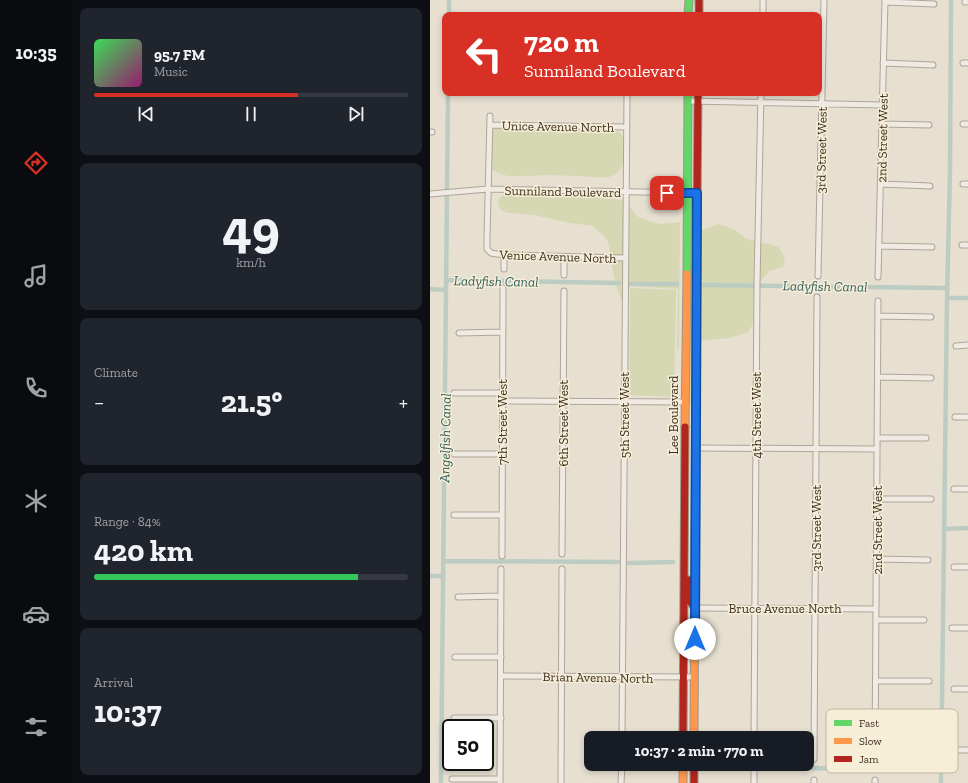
<!DOCTYPE html>
<html lang="en">
<head>
<meta charset="utf-8">
<style>
	body { margin:0; font-family:"Zilla Slab",serif; background:#20242c; color:#f1f3f6; height:100vh; display:flex; flex-direction:column; font-size:15px; white-space:nowrap }
	* { box-sizing:border-box; margin:0 }
	p { font-size:13px; color:#9ea1a6 }
	.icon { flex:none; width:22px; height:22px; fill:none; stroke:currentColor; stroke-width:2; stroke-linecap:round; stroke-linejoin:round }
	.map { position:relative; flex:1; overflow:hidden }
	.panel { display:flex; flex-direction:column; gap:8px; padding:8px; background:#0d0f14; width:358px }
	.panel>* { flex:none }
	.banner { position:absolute; left:12px; top:12px; width:380px; height:84px; border-radius:8px; box-shadow:0 2px 6px #0003; background:#d93025; color:#fff; overflow:hidden }
	.speed { position:absolute; left:12px; top:719px; display:flex; gap:8px; font-size:20px; font-weight:700; text-align:center }
	.speed>* { display:grid; place-content:center; width:52px; height:52px; border-radius:50%; background:#171b24; box-shadow:0 2px 6px #0003; line-height:1 }
	.speed .limit { border:2px solid #111; border-radius:6px; background:#fff; color:#111 }
	.pin { position:absolute; display:grid; place-items:center; width:34px; height:34px; color:#fff; margin:-17px; border-radius:8px; box-shadow:0 2px 6px #0006 }
	.me { position:absolute; width:44px; margin:-22px; rotate:0deg; stroke-linejoin:round; filter:drop-shadow(0 0 3px #0008) }
	.turn { display:flex; align-items:center; gap:14px; height:84px; padding:0 16px; font-size:18px }
	.turn .icon { width:52px; height:52px; stroke-width:2.5 }
	.turn b { display:block; font-size:28px; line-height:34px }
	.big { font-size:30px; font-weight:800; line-height:1.1 }
	.panel .card { flex:1; display:flex; flex-direction:column; justify-content:center; gap:6px; min-width:0; padding:0 14px; border-radius:8px; background:#20242c }
	.panel .dial { align-items:center; gap:0 }
	.dial b { font-size:52px; line-height:1 }
	.song { display:flex; align-items:center; gap:12px }
	.cover { width:48px; height:48px; border-radius:6px; background:linear-gradient(135deg,hsl(130 70% 55%),hsl(320 70% 35%)) }
	.played { height:4px; border-radius:2px; background:linear-gradient(90deg,#d93025 65%,#363941 65%) }
	.keys { display:flex; justify-content:space-around; direction:ltr }
	.heat { display:flex; justify-content:space-between; align-items:center; font-size:22px; direction:ltr }
	.charge { height:6px; border-radius:3px; background:linear-gradient(90deg,#34c759 84%,#363941 0) }
	.trip { position:absolute; left:154px; top:731px; width:230px; height:40px; border-radius:8px; background:#171b24; box-shadow:0 2px 6px #0003; font-weight:800; line-height:40px; text-align:center }
	main { display:flex; flex:1; min-height:0 }
	.menu { display:flex; flex-direction:column; width:72px; justify-content:space-around; align-items:center; background:#090b0e; color:#9ea1a6 }
	.menu .icon { width:28px; height:28px }
	.menu .current { color:#d93025 }
	.menu b { font-size:18px; color:#f1f3f6 }
	.map>svg:first-child { display:block }
</style>
</head>
<body>
<main>
<nav class="menu">
<b>10:35</b>
<svg class="icon current" aria-label="directions" viewBox="0 0 24 24"><path d="M12 3l9 9-9 9-9-9zM9 14v-3h6M13 9l2 2-2 2"/></svg>
<svg class="icon" aria-label="music" viewBox="0 0 24 24"><path d="M9 18V5l10-2v13"/><circle cx="6" cy="18" r="3"/><circle cx="16" cy="16" r="3"/></svg>
<svg class="icon" aria-label="phone" viewBox="0 0 24 24"><path d="M5 4h4l2 5-3 2q2 4 5 5l2-3 5 2v4C11 20 4 13 5 4z"/></svg>
<svg class="icon" aria-label="climate" viewBox="0 0 24 24"><path d="M12 3v18M4 7l16 10M4 17L20 7"/></svg>
<svg class="icon" aria-label="car" viewBox="0 0 24 24"><path d="M5 17H2v-5l4-1 3-4h7l3 4 3 1v5h-3M9 17h6M6 11h13"/><circle cx="7" cy="17" r="2"/><circle cx="17" cy="17" r="2"/></svg>
<svg class="icon" aria-label="filters" viewBox="0 0 24 24"><path d="M4 7h16M4 17h16"/><circle cx="9" cy="7" r="2"/><circle cx="15" cy="17" r="2"/></svg>
</nav>
<section class="panel">
<div class="card">
<div class="song"><i class="cover"></i><div><b>95.7 FM</b><p>Music</p></div></div>
<div class="played"></div>
<div class="keys"><svg class="icon" aria-label="previous" viewBox="0 0 24 24"><path d="M18 5L8 12l10 7zM5 5v14"/></svg><svg class="icon" aria-label="pause" viewBox="0 0 24 24"><path d="M8 5v14M16 5v14"/></svg><svg class="icon" aria-label="next" viewBox="0 0 24 24"><path d="M6 5l10 7-10 7zM19 5v14"/></svg></div>
</div>
<div class="card dial"><b>49</b><p>km/h</p></div>
<div class="card"><p>Climate</p>
<div class="heat"><a>−</a><b class="big">21.5°</b><a>+</a></div>
</div>
<div class="card"><p>Range · 84%</p><b class="big">420 km</b><div class="charge"></div></div>
<div class="card"><p>Arrival</p><b class="big">10:37</b></div>
</section>
<div class="map">
<svg width="538" height="783" viewBox="0 0 538 783">
	<rect width="100%" height="100%" fill="#e7e0d1"/>
	<path fill="#d6d7b3" d="M 72,127 L 177,128 C 182,130 188,130 191,134 C 198,144 196,167 186,174 C 179,179 170,177 162,177 C 147,176 131,175 116,175 C 105,175 94,177 82,176 C 76,176 67,174 62,169 C 55,161 61,137 64,128 Z
		M 106,194 L 183,198 L 195,202 L 208,217 L 219,221 L 231,224 L 250,222 L 249,349 L 247,350 L 248,289 L 200,286 L 198,288 L 198,310 C 182,288 184,268 178,242 L 174,236 L 163,226 L 140,223 L 104,215 L 78,213 L 72,211 L 68,205 L 68,199 L 73,195 Z
		M 288,224 L 296,226 L 305,230 L 317,239 L 349,247 L 355,258 L 353,267 L 339,271 L 327,286 L 324,293 L 323,298 L 324,311 L 323,324 L 318,332 L 300,338 L 269,341 L 270,231 Z
		M 259,262 L 260,262 L 262,270 L 261,405 L 260,405 L 258,402 Z
		M 200,288 L 246,290 L 244,397 L 199,395 Z"/>
	<g fill="none" stroke-linecap="round" stroke-linejoin="round">
		<path stroke="#bcccc2" stroke-width="4.5" d="M 19,15 L 19,0
			M 16,280 L 189,283
			M 200,284 L 247,284
			M 273,285 L 517,288
			M 0,289 L 16,290
			M 517,298 L 538,298
			M 514,529 L 538,528
			M 13,561 L 188,562
			M 199,563 L 243,562
			M 0,576 L 13,576
			M 270,768 L 319,768
			M 328,768 L 511,769
			M 11,783 L 18,93
			M 511,783 L 517,298 L 520,172 L 521,0"/>
		<defs>
			<path id="street" d="M 455,2 L 504,4
				M 535,2 L 538,2
				M 333,15 L 333,0
				M 453,63 L 503,65
				M 533,63 L 538,63
				M 258,101 L 452,105
				M 60,116 L 57,238 L 57,249 L 61,253 L 74,255 L 195,258
				M 452,124 L 499,125
				M 533,124 L 538,124
				M 60,125 L 197,127
				M 0,132 L 2,132
				M 451,184 L 500,186
				M 533,184 L 538,184
				M 0,194 L 58,189 L 267,193
				M 532,245 L 538,245
				M 449,246 L 502,247
				M 74,269 L 74,255
				M 134,275 L 134,257
				M 388,276 L 394,0
				M 448,277 L 455,0
				M 448,316 L 501,317
				M 29,333 L 73,332
				M 526,346 L 538,345
				M 448,377 L 501,378
				M 24,393 L 72,393
				M 72,401 L 255,402
				M 525,417 L 538,417
				M 447,438 L 496,438
				M 266,448 L 447,449
				M 24,454 L 72,454
				M 524,489 L 538,489
				M 447,499 L 501,499
				M 24,515 L 72,515
				M 132,554 L 134,291
				M 72,556 L 73,288
				M 446,559 L 498,560
				M 524,567 L 538,567
				M 28,597 L 71,596
				M 265,608 L 446,609
				M 446,620 L 494,620
				M 522,628 L 538,628
				M 25,657 L 71,657
				M 71,676 L 264,677
				M 446,681 L 499,681
				M 524,689 L 538,689
				M 24,718 L 71,718
				M 192,738 L 197,93
				M 324,738 L 327,282 L 331,93
				M 445,741 L 498,742
				M 521,750 L 538,750
				M 384,759 L 387,297
				M 445,759 L 448,301
				M 22,779 L 70,779
				M 70,783 L 71,569
				M 131,783 L 132,569
				M 191,783 L 192,764
				M 324,783 L 324,764
				M 384,783 L 384,780
				M 445,783 L 445,780"/>
			<path id="fast" d="M 258,15 L 259,0
				M 257,274 L 258,93
				M 265,549 L 267,210"/>
			<path id="slow" d="M 255,427 L 257,274
				M 264,738 L 265,549
				M 253,764 L 253,783"/>
			<path id="jam" d="M 269,0 L 269,15
				M 267,210 L 268,93
				M 259,580 L 259,600 L 265,608
				M 253,738 L 255,427
				M 264,764 L 264,783"/>
		</defs>
		<use href="#street" stroke="#ada599" stroke-width="7"/>
		<use href="#fast" stroke="#9c958a" stroke-width="9"/>
		<use href="#slow" stroke="#9c958a" stroke-width="9"/>
		<use href="#jam" stroke="#9c958a" stroke-width="9"/>
		<use href="#street" stroke="#efebe3" stroke-width="5"/>
		<use href="#fast" stroke="#63d668" stroke-width="7"/>
		<use href="#slow" stroke="#ff974d" stroke-width="7"/>
		<use href="#jam" stroke="#b3261e" stroke-width="7"/>
	</g>
	<g fill="none" stroke-linecap="round" stroke-linejoin="round">
		<defs>
			<path id="route" d="M 237,193 L 267,193 L 265,639"/>
		</defs>
		<use href="#route" stroke="#114b97" stroke-width="10"/>
		<use href="#route" stroke="#1a73e8" stroke-width="7"/>
	</g>
	<g text-anchor="middle" stroke-width="3" stroke-linejoin="round" paint-order="stroke">
		<g font-size="13" fill="#3d2e20" stroke="#f7eed8">
			<text transform="translate(128 126) rotate(1)" y="5">Unice Avenue North</text>
			<text transform="translate(452 138) rotate(-89)" y="5">2nd Street West</text>
			<text transform="translate(391 150) rotate(-89)" y="5">3rd Street West</text>
			<text transform="translate(133 191) rotate(1)" y="5">Sunniland Boulevard</text>
			<text transform="translate(128 256) rotate(2)" y="5">Venice Avenue North</text>
			<text transform="translate(194 415) rotate(-90)" y="5">5th Street West</text>
			<text transform="translate(243 415) rotate(-90)" y="5">Lee Boulevard</text>
			<text transform="translate(326 415) rotate(-90)" y="5">4th Street West</text>
			<text transform="translate(72 422) rotate(-90)" y="5">7th Street West</text>
			<text transform="translate(133 423) rotate(-90)" y="5">6th Street West</text>
			<text transform="translate(386 528) rotate(-90)" y="5">3rd Street West</text>
			<text transform="translate(447 530) rotate(-90)" y="5">2nd Street West</text>
			<text x="355" y="613">Bruce Avenue North</text>
			<text transform="translate(168 677) rotate(1)" y="5">Brian Avenue North</text>
		</g>
		<g font-size="14" font-style="italic" fill="#2f5d5a" stroke="#f7eed8">
			<text transform="translate(66 281) rotate(1)" y="5">Ladyfish Canal</text>
			<text transform="translate(395 286) rotate(1)" y="5">Ladyfish Canal</text>
			<text transform="translate(15 438) rotate(-89)" y="5">Angelfish Canal</text>
		</g>
	</g>
	<rect x="396" y="709" width="132" height="64" rx="6" fill="#f7eed8" stroke="#bfb4a1" stroke-width="1"/>
	<rect x="404" y="720" width="18" height="6" fill="#63d668"/>
	<rect x="404" y="738" width="18" height="6" fill="#ff974d"/>
	<rect x="404" y="756" width="18" height="6" fill="#b3261e"/>
	<g font-size="11" fill="#3d2e20">
		<text x="429" y="727">Fast</text>
		<text x="429" y="745">Slow</text>
		<text x="429" y="763">Jam</text>
	</g>
</svg>
<div class="speed"><div class="limit">50</div></div>
<div class="pin" style="left:237px;top:193px;background:#d93025"><svg class="icon" aria-label="arrive" viewBox="0 0 24 24"><path d="M6 21V4h12l-3 4 3 4H6"/></svg></div>
<svg class="me" style="left:265px;top:639px" viewBox="-20 -20 40 40"><circle r="19" fill="#fff"/><path d="M0-13L10 11 0 6-10 11z" fill="#1a73e8"/></svg>
<div class="trip">10:37 · 2 min · 770 m</div>
<div class="banner">
<div class="turn"><svg class="icon" aria-label="left" viewBox="0 0 24 24"><path d="M17 20v-9H6M10 6l-5 5 5 5"/></svg><div><b>720 m</b>Sunniland Boulevard</div></div>
</div>
</div>
</main>
</body>
</html>
